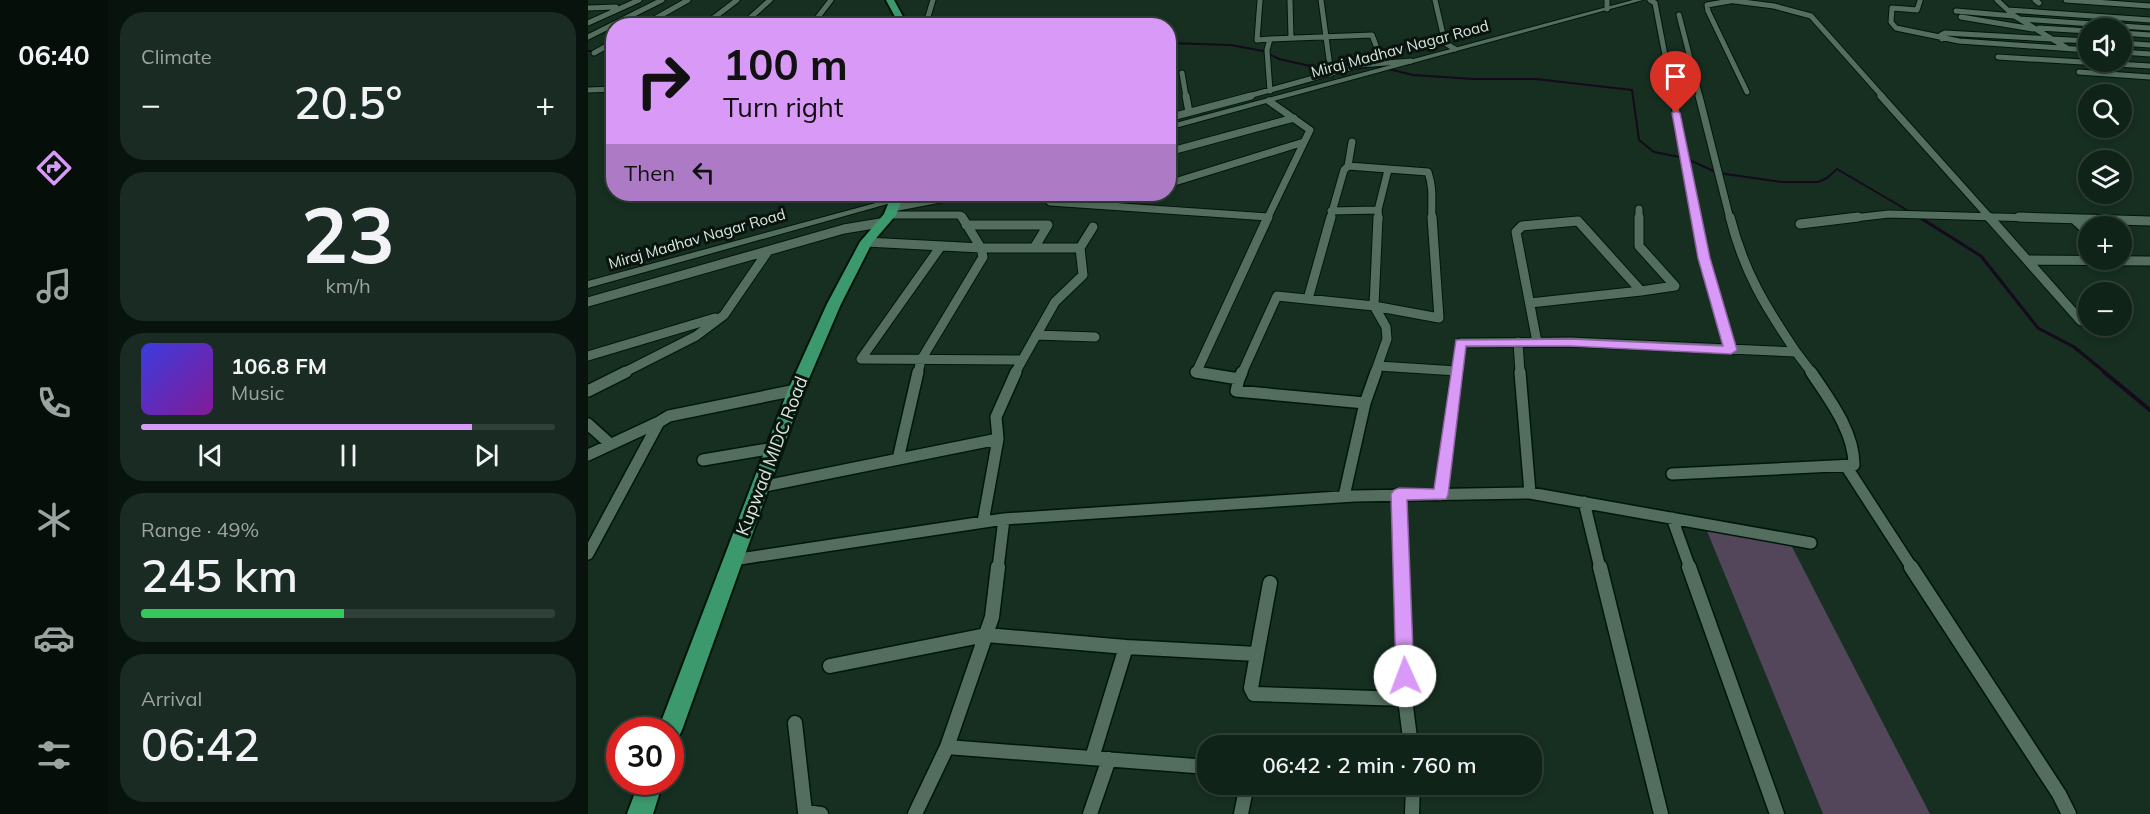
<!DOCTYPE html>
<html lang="en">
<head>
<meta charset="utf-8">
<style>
	body { margin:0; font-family:Mulish,sans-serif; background:#192b22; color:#f1f3f6; height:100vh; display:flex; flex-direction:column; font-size:22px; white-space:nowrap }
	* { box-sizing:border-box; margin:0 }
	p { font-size:20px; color:#9ca4a2 }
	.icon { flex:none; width:33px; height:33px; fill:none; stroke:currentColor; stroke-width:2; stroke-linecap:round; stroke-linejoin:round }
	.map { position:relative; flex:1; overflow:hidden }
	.details { display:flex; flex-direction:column; gap:12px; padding:12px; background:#09130e; width:480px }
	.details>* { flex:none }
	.hud { position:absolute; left:18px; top:18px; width:570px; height:183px; border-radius:24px; box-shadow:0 3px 9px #0003,0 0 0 2px #304038; background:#d99af7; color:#111; overflow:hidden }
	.fabs { position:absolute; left:1490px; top:18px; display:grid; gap:12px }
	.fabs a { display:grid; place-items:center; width:54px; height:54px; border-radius:50%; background:#102319; box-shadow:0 3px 9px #0003,0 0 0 2px #304038; font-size:30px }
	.speed { position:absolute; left:18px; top:717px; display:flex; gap:12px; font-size:30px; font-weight:700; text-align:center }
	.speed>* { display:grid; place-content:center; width:78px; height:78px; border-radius:50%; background:#102319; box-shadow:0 3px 9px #0003,0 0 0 2px #304038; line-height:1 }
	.speed .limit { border:9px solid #d22; background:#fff; color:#111 }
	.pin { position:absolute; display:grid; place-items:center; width:51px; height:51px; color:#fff; margin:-62px -26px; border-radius:50% 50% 50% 0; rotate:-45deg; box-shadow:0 0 6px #0007 }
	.pin .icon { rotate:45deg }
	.me { position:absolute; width:66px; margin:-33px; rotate:358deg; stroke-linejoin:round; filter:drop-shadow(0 0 4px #0008) }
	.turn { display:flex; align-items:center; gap:21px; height:126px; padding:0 18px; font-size:27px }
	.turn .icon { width:78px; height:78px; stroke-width:2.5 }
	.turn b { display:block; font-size:42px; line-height:51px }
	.then { display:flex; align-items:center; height:57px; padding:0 18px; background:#0003; gap:12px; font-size:22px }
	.big { font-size:45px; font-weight:600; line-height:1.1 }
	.details .widget { flex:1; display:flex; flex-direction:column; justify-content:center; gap:9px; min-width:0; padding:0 21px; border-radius:24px; background:#192b22 }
	.details .dial { align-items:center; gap:0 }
	.dial b { font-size:78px; line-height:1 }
	.song { display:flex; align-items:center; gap:18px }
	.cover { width:72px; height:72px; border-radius:9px; background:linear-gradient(135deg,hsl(240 70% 55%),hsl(290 70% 35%)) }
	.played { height:6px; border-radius:3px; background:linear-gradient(90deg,#d99af7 80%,#304038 80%) }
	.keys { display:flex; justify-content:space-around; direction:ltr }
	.heat { display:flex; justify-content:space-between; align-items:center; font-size:33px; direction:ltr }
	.charge { height:9px; border-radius:4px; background:linear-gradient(90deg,#34c759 49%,#304038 0) }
	.trip { position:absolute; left:609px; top:735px; width:345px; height:60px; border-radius:24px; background:#102319; box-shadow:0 3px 9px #0003,0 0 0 2px #304038; font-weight:600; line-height:60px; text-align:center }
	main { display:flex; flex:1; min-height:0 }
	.tabs { display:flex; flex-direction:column; width:108px; justify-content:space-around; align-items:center; background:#060e0a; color:#9ca4a2 }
	.tabs .icon { width:42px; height:42px }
	.tabs .on { color:#d99af7 }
	.tabs b { font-size:27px; color:#f1f3f6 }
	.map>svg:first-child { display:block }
</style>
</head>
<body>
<main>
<nav class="tabs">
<b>06:40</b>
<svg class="icon on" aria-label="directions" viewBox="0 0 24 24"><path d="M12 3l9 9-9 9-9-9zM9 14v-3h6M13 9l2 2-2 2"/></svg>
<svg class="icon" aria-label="music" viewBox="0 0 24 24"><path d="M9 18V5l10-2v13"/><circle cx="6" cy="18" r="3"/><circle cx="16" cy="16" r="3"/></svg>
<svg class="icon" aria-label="phone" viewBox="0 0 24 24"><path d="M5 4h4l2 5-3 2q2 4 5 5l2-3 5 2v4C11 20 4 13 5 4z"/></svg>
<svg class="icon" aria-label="climate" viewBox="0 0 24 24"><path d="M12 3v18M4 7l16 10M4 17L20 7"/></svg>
<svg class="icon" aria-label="car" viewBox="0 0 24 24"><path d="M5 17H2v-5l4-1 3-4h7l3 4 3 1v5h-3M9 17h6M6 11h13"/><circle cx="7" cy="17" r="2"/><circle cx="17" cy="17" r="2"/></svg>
<svg class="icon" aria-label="filters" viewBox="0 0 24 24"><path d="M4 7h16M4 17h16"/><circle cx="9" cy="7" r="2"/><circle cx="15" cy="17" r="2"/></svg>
</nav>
<section class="details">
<div class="widget"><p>Climate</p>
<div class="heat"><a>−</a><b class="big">20.5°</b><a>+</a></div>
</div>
<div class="widget dial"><b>23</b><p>km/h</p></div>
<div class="widget">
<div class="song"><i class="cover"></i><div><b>106.8 FM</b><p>Music</p></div></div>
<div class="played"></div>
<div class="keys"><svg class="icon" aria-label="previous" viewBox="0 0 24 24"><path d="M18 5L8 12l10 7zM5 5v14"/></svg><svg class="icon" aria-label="pause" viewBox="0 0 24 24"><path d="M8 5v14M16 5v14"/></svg><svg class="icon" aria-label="next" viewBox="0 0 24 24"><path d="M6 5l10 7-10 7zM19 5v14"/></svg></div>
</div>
<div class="widget"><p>Range · 49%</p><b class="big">245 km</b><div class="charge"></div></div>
<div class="widget"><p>Arrival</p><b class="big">06:42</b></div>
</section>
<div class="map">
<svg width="1562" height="814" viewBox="0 0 1562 814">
	<rect width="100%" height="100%" fill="#162f21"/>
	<path fill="#53465a" d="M 1119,531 L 1203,545 L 1342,814 L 1235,814 Z"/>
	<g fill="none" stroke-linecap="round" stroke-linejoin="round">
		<path stroke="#16091c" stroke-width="2" d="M 580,43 L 643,45 L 675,51 L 691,59 L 744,71
			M 0,51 L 26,51
			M 766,69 L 788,66 L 825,75 L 885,79 L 948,79 L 1044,90 L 1051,140 L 1066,152 L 1097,158 L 1130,173 L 1194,182 L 1230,182 L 1239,178 L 1249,169 L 1324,213
			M 1330,217 L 1333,219"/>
		<path stroke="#16091c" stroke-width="3" d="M 1331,217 L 1393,256 L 1450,328 L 1486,347 L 1518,373"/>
		<path stroke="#16091c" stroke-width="4" d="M 1516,372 L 1562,410"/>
		<defs>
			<path id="minor-far4" d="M 672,0 L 669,40 L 682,39 L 679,50 L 682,91
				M 702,0 L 703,38
				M 733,0 L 743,74
				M 847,0 L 857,43 L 867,49
				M 1019,0 L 1019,9
				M 1062,0 L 1067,3 L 1085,97
				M 1139,0 L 1186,6 L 1223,16 L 1295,97
				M 1409,0 L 1425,15 L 1464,39 L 1500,41
				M 1447,0 L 1451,3
				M 1478,0 L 1562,6
				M 1142,1 L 1119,5 L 1120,11 L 1159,92
				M 1332,1 L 1329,10 L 1304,8 L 1303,22 L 1308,28 L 1371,41 L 1500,50
				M 0,8 L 28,7
				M 1420,10 L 1562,20
				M 1368,11 L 1426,16
				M 1091,15 L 1112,97
				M 1373,17 L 1445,29
				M 1432,19 L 1562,28
				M 0,23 L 51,0
				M 54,26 L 100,0
				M 115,26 L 149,0
				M 153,26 L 182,0
				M 223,26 L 243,0
				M 333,26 L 339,20 L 345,0
				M 1451,28 L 1500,31
				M 1533,33 L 1562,35
				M 0,37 L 74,0
				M 682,39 L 784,35 L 794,61
				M 1354,39 L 1353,35 L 1357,33 L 1464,39 L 1479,48
				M 1533,43 L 1562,45
				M 1533,52 L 1562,54
				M 6,53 L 26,42
				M 1410,57 L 1562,66
				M 1491,72 L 1562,77
				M 594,73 L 598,97
				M 0,90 L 26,89
				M 657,97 L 772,65 L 823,61"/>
			<path id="minor-far3" d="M 598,96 L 601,112
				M 1085,96 L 1109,219
				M 1111,96 L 1142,219
				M 1293,96 L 1403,219
				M 580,118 L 663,96
				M 580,152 L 706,118
				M 760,166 L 840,172 C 846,190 843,200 844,219
				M 580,184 L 716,142
				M 456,194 L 462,202 L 680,217 L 722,130 L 681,101
				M 519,203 L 550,194
				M 305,208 L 378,194
				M 1051,209 L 1051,219
				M 743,211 L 790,210
				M 302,215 L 372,215 L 375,219
				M 742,219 L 756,170 L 760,166 L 764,142
				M 791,219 L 790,210 L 800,170
				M 1257,219 L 1301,214 L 1487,219"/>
			<path id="minor-far2" d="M 374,217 L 393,248 L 492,248
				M 1051,217 L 1051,246 L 1087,286
				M 1108,217 L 1116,258 L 1143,350
				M 1401,217 L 1493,321
				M 1431,217 L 1562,221
				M 1487,220 L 1500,232
				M 1212,224 L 1270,217
				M 378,225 L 460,225 L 446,248
				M 278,242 L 393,248 L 395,257 L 333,360 L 330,373
				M 353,246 L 273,359 L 433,360
				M 1439,260 L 1562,261
				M 1053,291 L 1087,286
				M 720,299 L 743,217
				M 0,302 L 256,229 L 292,223
				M 942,303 L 1053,291 L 990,221 L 934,226 L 928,232 L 949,342
				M 448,335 L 507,337
				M 930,342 L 932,373
				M 1208,352 L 1224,373
				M 0,356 L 127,318
				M 790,366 L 869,371
				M 35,373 L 108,336 L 136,315 L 180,251
				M 427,373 L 467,302 L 495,275 L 492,248 L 505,227
				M 608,373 L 680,217
				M 654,373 L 689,296 L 786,306 L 851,318 L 844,217
				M 787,373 L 799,339 L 798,327 L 786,306 L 790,217
				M 869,373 L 873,343 L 983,342 L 1208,352 C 1177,306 1156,272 1142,217"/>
			<path id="minor-far1" d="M 608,372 L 651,379 L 648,391 L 777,403 L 756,496
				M 932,372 L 942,493
				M 651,379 L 654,372
				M 0,391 L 38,372
				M 777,403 L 788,372
				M 0,424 L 21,443
				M 0,455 L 71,422
				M 310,459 L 330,372
				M 115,460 L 186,448
				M 1258,466 L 1324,568
				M 1084,474 L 1266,465 C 1266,431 1241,399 1223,372
				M 172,487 L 410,439
				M 811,494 L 813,568
				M 852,495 L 869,372
				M 996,502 L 1012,568
				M 1084,518 L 1102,568
				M 395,522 L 410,439 L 408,417 L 428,372
				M 0,554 L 71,422 L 81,416 L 208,390
				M 145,560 L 416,519
				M 410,568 L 416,519 L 766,496 L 942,493 L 1223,543"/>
			<path id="minor" d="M 813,567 L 817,699 L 823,746
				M 1012,567 L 1073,814
				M 1101,567 L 1189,814
				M 1323,567 L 1471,794 L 1481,814
				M 669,654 L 682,583
				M 242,666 L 398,635 L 538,647 L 669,654 L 663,688 L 666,694 L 817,699
				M 207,723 L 217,812 L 233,814
				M 359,747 L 620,767
				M 504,758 L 538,647
				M 327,814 L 359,747 L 404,617 L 410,567
				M 502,814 L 521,759
				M 653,814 L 659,784
				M 824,814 L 825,784"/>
			<path id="tertiary" d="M 1045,0 L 1055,0 L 580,130 L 580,125 Z
				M 321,194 L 335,194 L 0,288 L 0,281 Z"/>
			<path id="primary" d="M 298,0 L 306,0 L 320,26 L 312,26 Z
				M 304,194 L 316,194 L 308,215 L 284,243 L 253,304 L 216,390 L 94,730 L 90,738 L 82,741 L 82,730 L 70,730 L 200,390 L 239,304 L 272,242 L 296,214 Z
				M 51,782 L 75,782 L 65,814 L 39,814 Z"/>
		</defs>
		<use href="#minor-far4" stroke="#00160a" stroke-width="7"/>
		<use href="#minor-far3" stroke="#00160a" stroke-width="9"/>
		<use href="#minor-far2" stroke="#00160a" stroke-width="11"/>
		<use href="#minor-far1" stroke="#00160a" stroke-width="14"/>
		<use href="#minor" stroke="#00160a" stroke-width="17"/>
		<use href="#tertiary" stroke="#00160a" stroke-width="2"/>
		<use href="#primary" stroke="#00160a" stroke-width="4"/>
		<use href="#minor-far4" stroke="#536e5e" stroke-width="5"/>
		<use href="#minor-far3" stroke="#536e5e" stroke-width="7"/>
		<use href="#minor-far2" stroke="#536e5e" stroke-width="9"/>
		<use href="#minor-far1" stroke="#536e5e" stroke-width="11"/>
		<use href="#minor" stroke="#536e5e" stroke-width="14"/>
		<use href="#tertiary" fill="#536e5e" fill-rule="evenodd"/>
		<use href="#primary" fill="#3c996d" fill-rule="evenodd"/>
	</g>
	<path fill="#d99af7" stroke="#8d64a1" stroke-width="1.5" d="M 1088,111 L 1092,113 L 1122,258 L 1149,350 L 1143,354 L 983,346 L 878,346 L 860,495 L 858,499 L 819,500 L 826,676 L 823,682 L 817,685 L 810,682 L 808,676 L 803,494 L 806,490 L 811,488 L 846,489 L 868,340 L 983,339 L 1135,346 L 1110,258 L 1084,113 Z"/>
	<g text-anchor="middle" stroke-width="6" stroke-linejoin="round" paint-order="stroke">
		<g font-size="15" fill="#d8e7dd" stroke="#09140e">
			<text transform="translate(812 49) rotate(-15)" y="5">Miraj Madhav Nagar Road</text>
			<text transform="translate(109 239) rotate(-16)" y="5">Miraj Madhav Nagar Road</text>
		</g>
		<g font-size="18" fill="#d8e7dd" stroke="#09140e">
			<text transform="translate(184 456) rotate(-69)" y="6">Kupwad MIDC Road</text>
		</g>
	</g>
</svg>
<div class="fabs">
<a><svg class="icon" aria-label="sound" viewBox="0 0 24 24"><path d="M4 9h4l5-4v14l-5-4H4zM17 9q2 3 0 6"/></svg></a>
<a><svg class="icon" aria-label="search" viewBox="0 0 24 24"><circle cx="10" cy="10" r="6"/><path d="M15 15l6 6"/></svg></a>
<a><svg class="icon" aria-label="layers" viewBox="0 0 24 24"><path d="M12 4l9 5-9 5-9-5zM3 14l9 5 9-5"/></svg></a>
<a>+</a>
<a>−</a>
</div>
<div class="speed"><div class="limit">30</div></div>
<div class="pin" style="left:1088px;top:113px;background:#d93025"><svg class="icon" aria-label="arrive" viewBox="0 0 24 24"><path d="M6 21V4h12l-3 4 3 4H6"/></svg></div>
<svg class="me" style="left:817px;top:676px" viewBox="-20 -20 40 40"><circle r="19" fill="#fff"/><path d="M0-13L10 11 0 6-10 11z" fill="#d99af7"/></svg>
<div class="trip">06:42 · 2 min · 760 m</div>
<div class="hud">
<div class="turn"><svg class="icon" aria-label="right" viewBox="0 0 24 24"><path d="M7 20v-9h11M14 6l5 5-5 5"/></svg><div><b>100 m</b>Turn right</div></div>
<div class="then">Then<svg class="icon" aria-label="left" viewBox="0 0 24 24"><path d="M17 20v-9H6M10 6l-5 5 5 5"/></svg></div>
</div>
</div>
</main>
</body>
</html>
